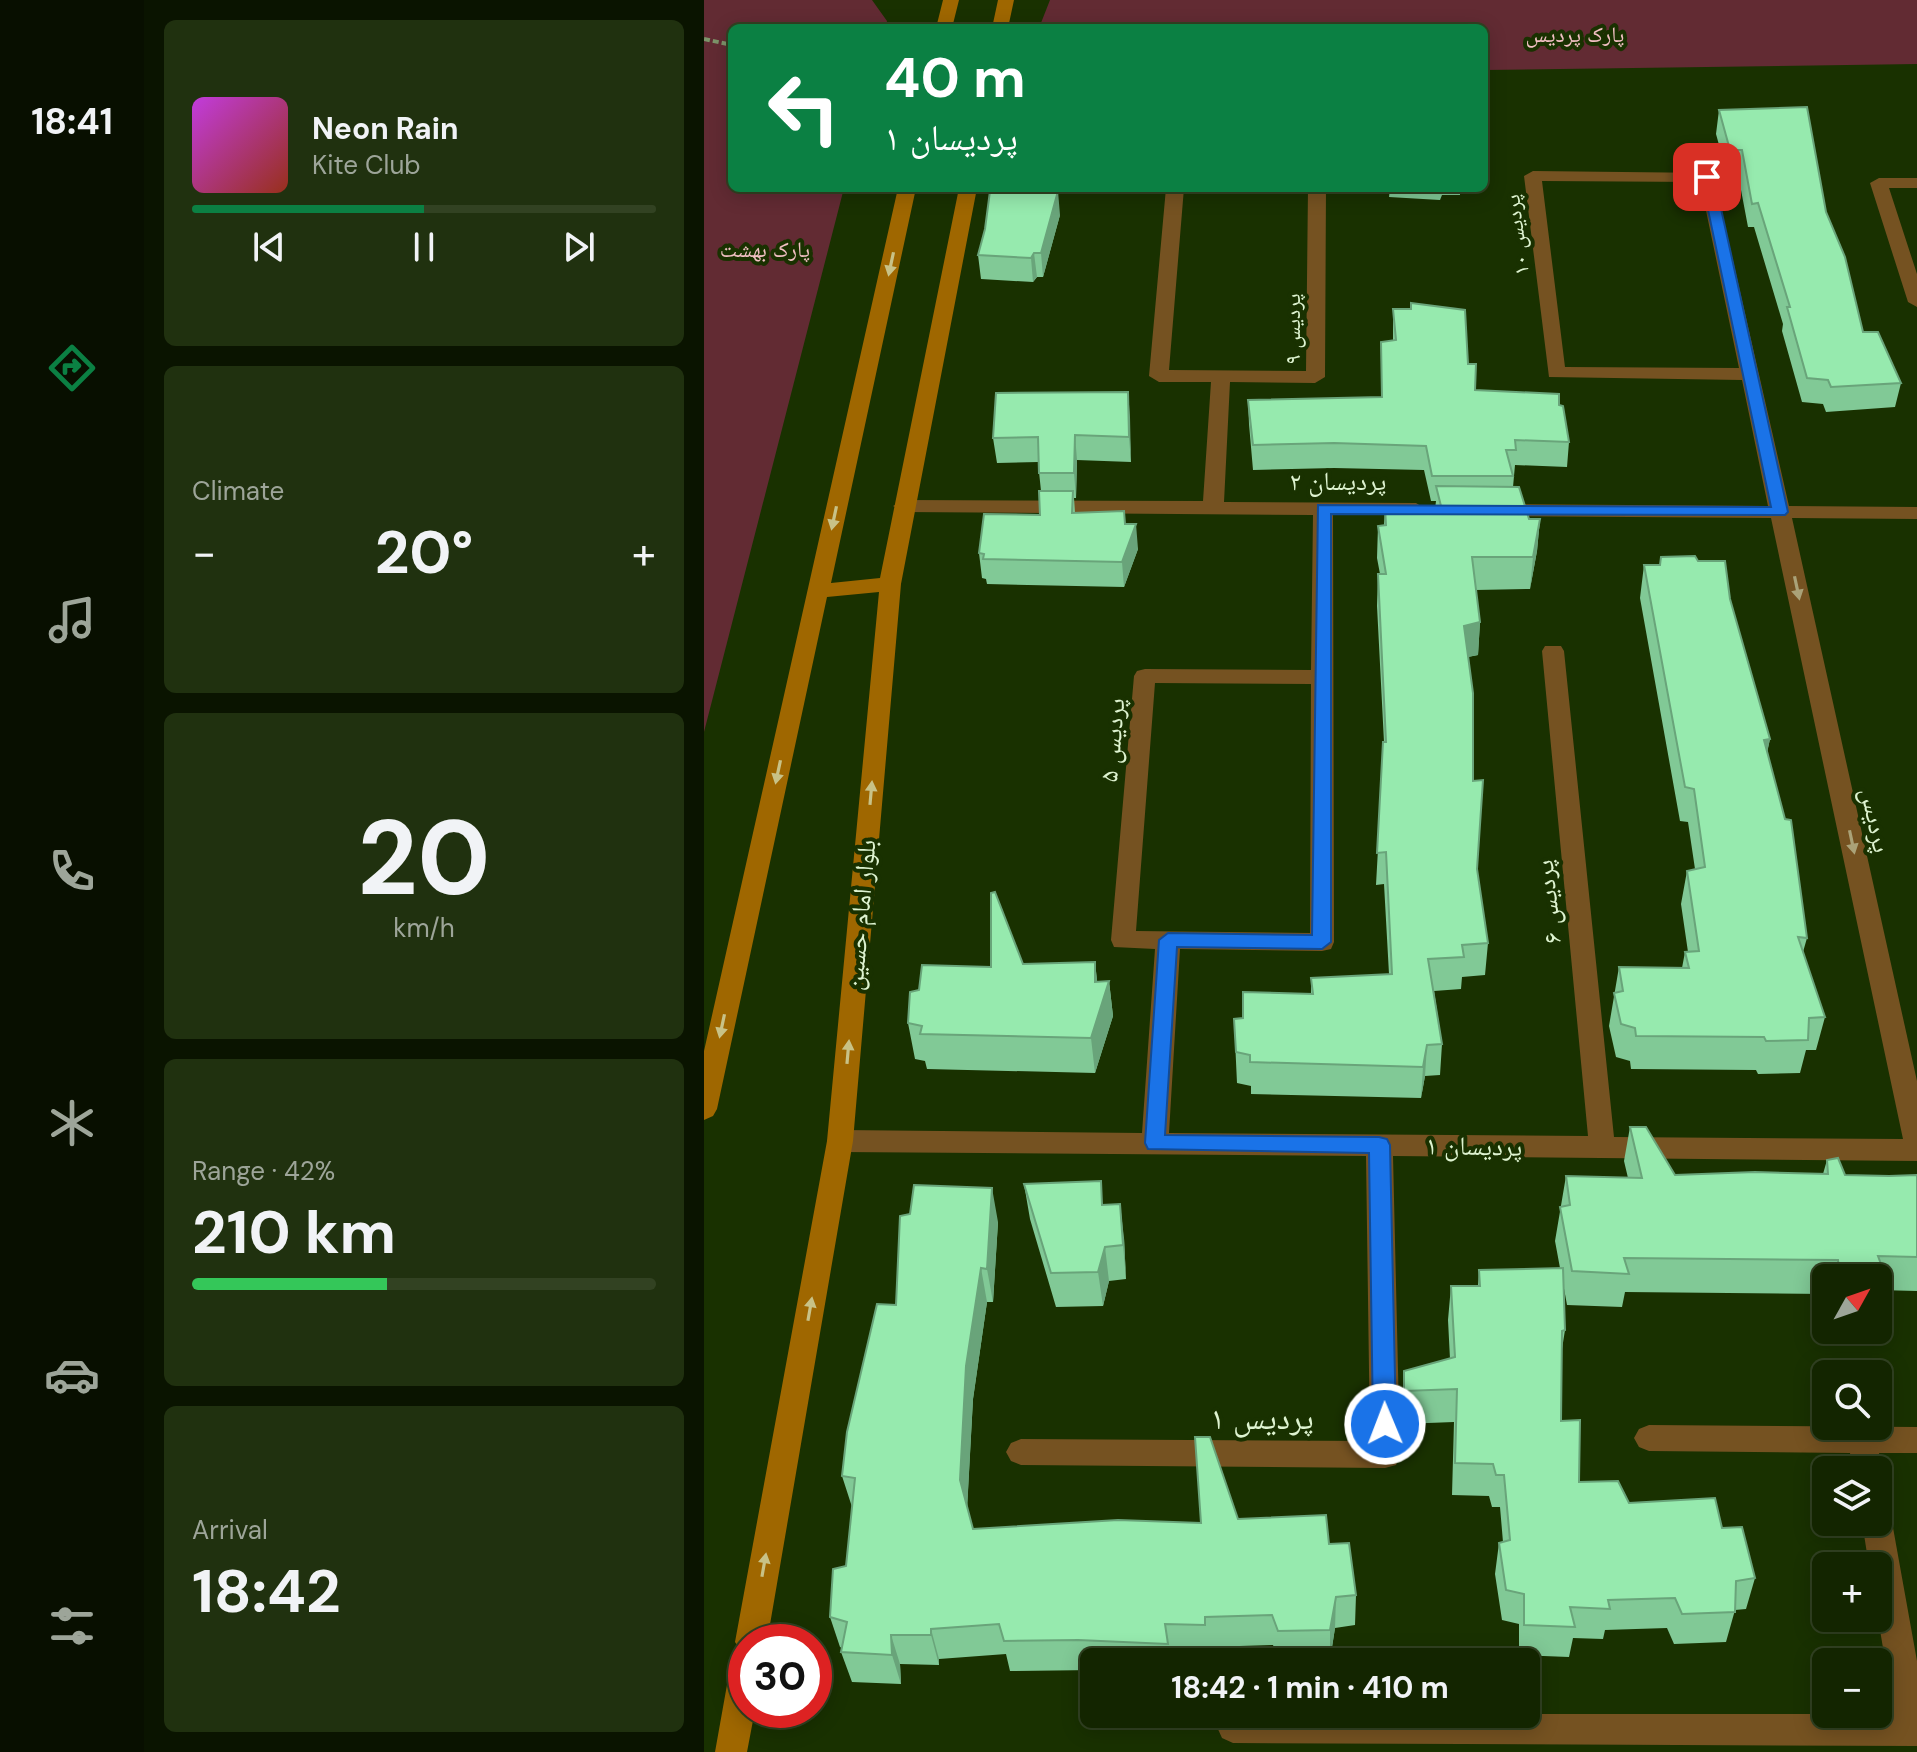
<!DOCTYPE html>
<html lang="en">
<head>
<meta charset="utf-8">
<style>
	body { margin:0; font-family:"DM Sans","Noto Naskh Arabic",sans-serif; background:#20310f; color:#f1f3f6; height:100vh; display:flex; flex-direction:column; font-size:30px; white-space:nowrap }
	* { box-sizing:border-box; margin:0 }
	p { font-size:26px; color:#9da599 }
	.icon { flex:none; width:44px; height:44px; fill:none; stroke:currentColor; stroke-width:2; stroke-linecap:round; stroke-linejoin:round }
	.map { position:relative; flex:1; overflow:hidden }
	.side { display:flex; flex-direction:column; gap:20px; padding:20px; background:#0a1400; width:560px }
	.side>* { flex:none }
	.guide { position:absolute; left:24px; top:24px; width:760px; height:168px; border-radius:12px; box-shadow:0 4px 20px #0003,0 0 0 2px #324222; background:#0b8043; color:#fff; overflow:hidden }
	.needle { width:52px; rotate:50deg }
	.fabs { position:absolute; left:1108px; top:1264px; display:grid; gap:16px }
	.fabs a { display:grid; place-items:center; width:80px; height:80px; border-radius:12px; background:#132500; box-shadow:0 4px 20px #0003,0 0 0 2px #324222; font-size:40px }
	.speed { position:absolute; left:24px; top:1624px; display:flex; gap:16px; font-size:40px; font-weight:700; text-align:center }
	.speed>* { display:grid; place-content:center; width:104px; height:104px; border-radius:50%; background:#132500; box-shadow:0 4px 20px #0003,0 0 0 2px #324222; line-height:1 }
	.speed .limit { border:12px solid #d22; background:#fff; color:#111 }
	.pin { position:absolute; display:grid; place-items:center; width:68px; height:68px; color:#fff; margin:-34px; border-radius:16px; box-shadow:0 4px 12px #0006 }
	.me { position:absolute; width:88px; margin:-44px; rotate:359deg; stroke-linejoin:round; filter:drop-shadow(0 0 6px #0008) }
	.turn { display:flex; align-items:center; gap:28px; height:168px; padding:0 24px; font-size:36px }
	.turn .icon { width:104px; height:104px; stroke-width:2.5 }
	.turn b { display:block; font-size:56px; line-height:68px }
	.big { font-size:60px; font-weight:700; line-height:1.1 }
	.side .widget { flex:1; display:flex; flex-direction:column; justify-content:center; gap:12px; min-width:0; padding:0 28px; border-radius:12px; background:#20310f }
	.side .dial { align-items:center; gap:0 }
	.dial b { font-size:104px; line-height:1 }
	.song { display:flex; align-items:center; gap:24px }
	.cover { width:96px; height:96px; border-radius:12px; background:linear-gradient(135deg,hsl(290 70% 55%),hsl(10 70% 35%)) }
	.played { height:8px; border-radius:4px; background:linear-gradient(90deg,#0b8043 50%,#324222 50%) }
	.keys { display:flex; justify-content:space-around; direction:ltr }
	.heat { display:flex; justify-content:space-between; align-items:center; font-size:44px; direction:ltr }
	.charge { height:12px; border-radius:6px; background:linear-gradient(90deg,#34c759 42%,#324222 0) }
	.trip { position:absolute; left:376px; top:1648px; width:460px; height:80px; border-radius:12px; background:#132500; box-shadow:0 4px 20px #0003,0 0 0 2px #324222; font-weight:700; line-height:80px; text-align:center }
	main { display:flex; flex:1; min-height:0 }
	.tabs { display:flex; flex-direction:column; width:144px; justify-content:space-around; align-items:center; background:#080f00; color:#9da599 }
	.tabs .icon { width:56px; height:56px }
	.tabs .selected { color:#0b8043 }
	.tabs b { font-size:36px; color:#f1f3f6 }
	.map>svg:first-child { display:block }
</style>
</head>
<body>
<main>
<nav class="tabs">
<b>18:41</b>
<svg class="icon selected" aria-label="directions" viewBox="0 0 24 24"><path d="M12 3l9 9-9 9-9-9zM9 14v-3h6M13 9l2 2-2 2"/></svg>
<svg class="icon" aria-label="music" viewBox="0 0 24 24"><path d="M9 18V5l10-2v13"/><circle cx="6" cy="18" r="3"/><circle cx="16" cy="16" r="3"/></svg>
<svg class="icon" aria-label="phone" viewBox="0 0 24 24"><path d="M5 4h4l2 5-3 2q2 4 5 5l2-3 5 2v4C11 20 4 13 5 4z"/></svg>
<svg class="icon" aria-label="climate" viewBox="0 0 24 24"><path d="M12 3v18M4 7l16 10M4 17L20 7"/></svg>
<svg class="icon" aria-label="car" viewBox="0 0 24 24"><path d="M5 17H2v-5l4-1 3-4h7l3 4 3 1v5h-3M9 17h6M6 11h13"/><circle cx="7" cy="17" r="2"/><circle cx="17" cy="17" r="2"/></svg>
<svg class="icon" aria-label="filters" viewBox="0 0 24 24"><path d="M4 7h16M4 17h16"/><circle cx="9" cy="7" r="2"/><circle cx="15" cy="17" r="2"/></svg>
</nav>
<section class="side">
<div class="widget">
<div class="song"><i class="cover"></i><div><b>Neon Rain</b><p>Kite Club</p></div></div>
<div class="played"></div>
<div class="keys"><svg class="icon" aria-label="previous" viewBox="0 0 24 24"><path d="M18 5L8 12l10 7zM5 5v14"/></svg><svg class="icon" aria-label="pause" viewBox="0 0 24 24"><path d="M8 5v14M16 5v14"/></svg><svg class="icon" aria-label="next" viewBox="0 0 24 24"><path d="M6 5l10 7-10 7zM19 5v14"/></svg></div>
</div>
<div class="widget"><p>Climate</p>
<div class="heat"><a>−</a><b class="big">20°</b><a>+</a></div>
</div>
<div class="widget dial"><b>20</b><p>km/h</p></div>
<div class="widget"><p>Range · 42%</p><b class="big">210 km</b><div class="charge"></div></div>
<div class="widget"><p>Arrival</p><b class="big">18:42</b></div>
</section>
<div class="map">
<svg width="1213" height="1752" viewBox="0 0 1213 1752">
	<rect width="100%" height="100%" fill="#193100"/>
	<path fill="#622b33" d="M 0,0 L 168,0 L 183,21 L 182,28 L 28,28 L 28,188 L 140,188 L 0,732 Z
		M 346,0 L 1213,0 L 1213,64 L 780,70 L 780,28 L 335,28 Z"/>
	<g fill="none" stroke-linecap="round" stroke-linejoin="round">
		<path stroke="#7d946a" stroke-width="4" stroke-dasharray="6 3" stroke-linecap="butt" d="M 0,39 L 28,45"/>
		<path fill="#755221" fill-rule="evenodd" d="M 829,171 L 1009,173 L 1085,506 L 1213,507 L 1213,519 L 1088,518 L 1213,1081 L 1213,1161 L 689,1156 L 696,1455 L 692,1465 L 681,1468 L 317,1465 L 307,1461 L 302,1452 L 307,1443 L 317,1439 L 666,1441 L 662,1156 L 136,1152 L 127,1149 L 123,1141 L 127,1133 L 136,1130 L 438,1133 L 451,949 L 410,947 L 407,940 L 430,676 L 433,671 L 441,669 L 607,670 L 609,515 L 199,512 L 189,506 L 199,500 L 499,501 L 507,382 L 455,382 L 445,376 L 462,188 L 480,188 L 465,370 L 602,371 L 604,188 L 622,188 L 621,377 L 611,383 L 526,382 L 520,502 L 712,503 L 722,509 L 712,515 L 629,515 L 630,942 L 627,949 L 618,951 L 476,949 L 465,1133 L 884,1136 L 838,651 L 841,646 L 857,646 L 860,651 L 910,1137 L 1199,1139 L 1067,518 L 789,516 L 779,510 L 789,504 L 1064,506 L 1038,380 L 845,377 L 820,176 ZM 838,181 L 996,182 L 1035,368 L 861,367 ZM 451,683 L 607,684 L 606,933 L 432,931 Z
			M 1175,178 L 1213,178 L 1213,188 L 1185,188 L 1213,274 L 1213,307 L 1204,302 L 1166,183 Z
			M 945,1425 L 1213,1427 L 1213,1453 L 1175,1453 L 1179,1470 L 1174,1480 L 1174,1470 L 1149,1470 L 1146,1453 L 945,1451 L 935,1447 L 930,1438 L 935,1429 Z
			M 1174,1508 L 1184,1512 L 1188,1522 L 1213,1661 L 1213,1746 L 529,1743 L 518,1738 L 513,1727 L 518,1716 L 522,1714 L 1190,1714 L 1174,1618 L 1174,1566 L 1165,1566 L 1158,1522 L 1174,1522 Z"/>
		<path fill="#9f6700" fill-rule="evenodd" d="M 239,0 L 255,0 L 248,28 L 232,28 Z
			M 294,0 L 310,0 L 304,28 L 288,28 Z
			M 194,188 L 212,188 L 127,583 L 176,578 L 255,188 L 273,188 L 197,584 L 149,1141 L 63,1642 L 42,1642 L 42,1710 L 51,1710 L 43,1752 L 11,1752 L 26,1668 L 31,1657 L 39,1654 L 31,1642 L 123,1141 L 175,592 L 123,597 L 13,1109 L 9,1116 L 0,1120 L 0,1051 Z"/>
	</g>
	<path fill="#81c996" d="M 1015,110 L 1122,212 L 1159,332 L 1197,383 L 1191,407 L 1122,412 L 1119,404 L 1098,402 L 1078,331 L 1079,324 L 1050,227 L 1044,227 L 1034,174 L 1023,174 L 1012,134 Z
		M 686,188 L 756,188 L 756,195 L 738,195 L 736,200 L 685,197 Z
		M 356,215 L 339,277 L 333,277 L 329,282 L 277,279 L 274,255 Z
		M 689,309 L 764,364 L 771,390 L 855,405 L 865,442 L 863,467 L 811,465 L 809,487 L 825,519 L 836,519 L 833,551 L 826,589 L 772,590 L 776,622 L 774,655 L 764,657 L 773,869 L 784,943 L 781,975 L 758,977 L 757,989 L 730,991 L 738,1044 L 736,1075 L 721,1076 L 717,1098 L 547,1094 L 547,1086 L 533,1083 L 530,1019 L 539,1018 L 607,994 L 607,978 L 685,974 L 680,884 L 672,885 L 680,742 L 673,606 L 674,574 L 676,574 L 673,558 L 674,526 L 680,525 L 681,508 L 731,509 L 732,501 L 727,501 L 720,470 L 630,468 L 549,470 L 545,424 L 544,400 L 677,397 L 677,342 L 689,340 Z
		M 424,392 L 427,462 L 373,460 L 372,498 L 370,498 L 371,513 L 421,524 L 434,549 L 420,587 L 283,584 L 282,579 L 278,578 L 275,553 L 336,515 L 337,491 L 334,462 L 293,463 L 289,438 Z
		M 994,561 L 1026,599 L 1066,739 L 1063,752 L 1103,938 L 1099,952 L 1121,1017 L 1112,1050 L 1102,1050 L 1096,1073 L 1054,1074 L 1052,1070 L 927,1069 L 926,1061 L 912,1057 L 905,1026 L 915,967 L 978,968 L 981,952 L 984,952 L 977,904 L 983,871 L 991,869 L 984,822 L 976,821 L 936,598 L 940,565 L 956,565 Z
		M 391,962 L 393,981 L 405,981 L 409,1016 L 391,1073 L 223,1069 L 221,1061 L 211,1059 L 204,1023 L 215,990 L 319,964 Z
		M 926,1127 L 971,1175 L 1119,1174 L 1123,1160 L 1141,1175 L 1185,1176 L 1213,1175 L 1213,1291 L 1174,1290 L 1174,1278 L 1122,1278 L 1122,1294 L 921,1292 L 918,1307 L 863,1305 L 859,1283 L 861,1330 L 858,1349 L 857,1421 L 875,1482 L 925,1503 L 1018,1528 L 1051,1578 L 1042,1609 L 1031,1610 L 1022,1642 L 970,1644 L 963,1628 L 901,1630 L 899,1639 L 869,1638 L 865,1657 L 815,1655 L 815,1624 L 798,1620 L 791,1574 L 795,1543 L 799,1542 L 796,1507 L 788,1507 L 785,1496 L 748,1495 L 750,1422 L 698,1424 L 698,1404 L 700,1371 L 746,1359 L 744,1320 L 747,1286 L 774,1286 L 775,1270 L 856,1268 L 851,1241 L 862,1176 L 924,1178 L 920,1161 Z
		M 320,1184 L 400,1205 L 420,1238 L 422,1279 L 405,1281 L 399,1306 L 352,1307 L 326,1219 Z
		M 206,1214 L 294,1222 L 289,1302 L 283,1302 L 269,1399 L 263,1508 L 269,1529 L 497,1523 L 534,1519 L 625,1544 L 652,1595 L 651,1625 L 631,1628 L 626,1660 L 575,1661 L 569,1645 L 503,1647 L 504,1655 L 465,1654 L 466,1662 L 390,1662 L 390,1670 L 306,1671 L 302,1654 L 235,1659 L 235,1665 L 196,1664 L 197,1684 L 148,1682 L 137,1652 L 138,1648 L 136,1647 L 126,1617 L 142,1566 L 148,1507 L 138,1476 L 192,1305 Z"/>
	<path fill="#69a47a" d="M 354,191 L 356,215 L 339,277 L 337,253 Z
		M 330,253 L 333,277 L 329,282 L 327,258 Z
		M 424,392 L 426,417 L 427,462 L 425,437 Z
		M 371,435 L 373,460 L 372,498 L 370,473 Z
		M 836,519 L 833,551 L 826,589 L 829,557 Z
		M 432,524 L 434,549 L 420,587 L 418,562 Z
		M 776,622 L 774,655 L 758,658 L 760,626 Z
		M 1066,739 L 1059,773 L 1060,740 Z
		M 391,962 L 395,997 L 405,981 L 409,1016 L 391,1073 L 387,1038 L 391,982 Z
		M 723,1045 L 721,1076 L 717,1098 L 719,1067 Z
		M 288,1188 L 294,1222 L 289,1302 L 283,1269 Z
		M 416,1204 L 420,1238 L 422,1279 L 419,1245 Z
		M 401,1247 L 405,1281 L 399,1306 L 394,1272 Z
		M 277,1268 L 283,1302 L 269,1399 L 263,1511 L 256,1480 L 262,1366 Z
		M 632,1597 L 631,1628 L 626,1660 L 626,1630 Z
		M 227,1629 L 235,1659 L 235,1665 L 227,1635 Z
		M 187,1635 L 196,1664 L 197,1684 L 188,1655 Z"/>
	<path fill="#96eaae" stroke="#69a47a" stroke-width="2" d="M 1103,107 L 1122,212 L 1141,257 L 1159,332 L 1174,332 L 1197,383 L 1127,387 L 1124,380 L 1103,378 L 1083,307 L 1086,307 L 1054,203 L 1048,204 L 1038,150 L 1026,150 L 1015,110 Z
		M 304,188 L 330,188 L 354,191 L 337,253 L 330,253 L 327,258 L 274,255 L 281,229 L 286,191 L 304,190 Z
		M 707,303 L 761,310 L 764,364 L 772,364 L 771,390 L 855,394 L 855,405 L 859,406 L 865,442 L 811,440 L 812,450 L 802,450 L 809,476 L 728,476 L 722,446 L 630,443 L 549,445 L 544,400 L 678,397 L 677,342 L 692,340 L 689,309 L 707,309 Z
		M 424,392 L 425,437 L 371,435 L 370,473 L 335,473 L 334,437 L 289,438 L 292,393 Z
		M 732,486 L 815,487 L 825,519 L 836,519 L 829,557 L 768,557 L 776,622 L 760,626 L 769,693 L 769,781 L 779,780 L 773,869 L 784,943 L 758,945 L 760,957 L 724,959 L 738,1044 L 723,1045 L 719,1067 L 546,1062 L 546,1055 L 532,1052 L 530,1019 L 539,1018 L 539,992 L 609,994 L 607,978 L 688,974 L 682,852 L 673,853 L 679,742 L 682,742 L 674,574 L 682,574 L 674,526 L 682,525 L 681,508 L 738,510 Z
		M 335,491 L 369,491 L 368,513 L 420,511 L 421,524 L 432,524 L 418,562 L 279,559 L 280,554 L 275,553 L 280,514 L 336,515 Z
		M 991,556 L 994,561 L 1021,561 L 1026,599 L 1066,739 L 1060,740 L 1081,819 L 1087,820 L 1103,938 L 1094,937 L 1121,1017 L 1105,1018 L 1104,1040 L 1062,1041 L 1060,1037 L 932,1036 L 931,1028 L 917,1024 L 910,993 L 919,991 L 915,967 L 985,968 L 981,952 L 995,951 L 983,871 L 1001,867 L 990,789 L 981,787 L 940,565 L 956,565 L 957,557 Z
		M 291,892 L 319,964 L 391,962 L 391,982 L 405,981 L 387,1038 L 216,1034 L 218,1026 L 204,1023 L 206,992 L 215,990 L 218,965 L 287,967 L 287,893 Z
		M 926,1127 L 942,1127 L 971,1175 L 1051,1172 L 1124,1174 L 1123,1160 L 1134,1158 L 1141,1175 L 1185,1176 L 1213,1175 L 1213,1257 L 1174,1256 L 1180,1272 L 1135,1270 L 1134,1260 L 920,1258 L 925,1274 L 868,1271 L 856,1207 L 866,1205 L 862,1176 L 938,1178 Z
		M 397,1181 L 398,1205 L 416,1204 L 419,1245 L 401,1247 L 394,1272 L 347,1273 L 320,1184 Z
		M 210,1185 L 288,1188 L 283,1269 L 277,1268 L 262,1366 L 256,1480 L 269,1529 L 414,1520 L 497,1523 L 491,1437 L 506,1437 L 534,1519 L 622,1515 L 625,1544 L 645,1543 L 652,1595 L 632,1597 L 626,1630 L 574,1631 L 568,1615 L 501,1617 L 501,1625 L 461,1624 L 464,1644 L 374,1640 L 300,1641 L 295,1624 L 227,1629 L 227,1635 L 187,1635 L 188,1655 L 137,1652 L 143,1622 L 126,1617 L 129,1569 L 142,1566 L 151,1478 L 138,1476 L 143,1432 L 173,1304 L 192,1305 L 196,1216 L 206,1214 Z
		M 859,1268 L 861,1330 L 858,1331 L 857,1421 L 876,1420 L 875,1482 L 914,1481 L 925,1503 L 1011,1498 L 1018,1528 L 1038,1527 L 1051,1578 L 1032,1581 L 1031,1612 L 978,1614 L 971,1598 L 904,1600 L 906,1609 L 866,1607 L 871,1627 L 820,1625 L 820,1594 L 802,1590 L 795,1543 L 806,1540 L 800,1475 L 792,1475 L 789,1464 L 751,1463 L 753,1389 L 700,1391 L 700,1371 L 751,1357 L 747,1286 L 776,1286 L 775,1270 Z"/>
	<defs><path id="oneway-solid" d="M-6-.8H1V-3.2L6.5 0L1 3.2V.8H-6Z" transform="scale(2)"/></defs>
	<g fill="#c8c287">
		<use href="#oneway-solid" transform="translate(187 264) rotate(102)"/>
		<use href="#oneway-solid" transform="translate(130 518) rotate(102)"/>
		<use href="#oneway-solid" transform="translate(74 772) rotate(102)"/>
		<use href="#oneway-solid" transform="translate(167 793) rotate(-85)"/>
		<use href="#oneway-solid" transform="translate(18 1026) rotate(102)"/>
		<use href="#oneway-solid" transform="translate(144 1052) rotate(-85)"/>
		<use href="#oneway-solid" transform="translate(106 1309) rotate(-80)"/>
		<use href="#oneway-solid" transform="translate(60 1565) rotate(-80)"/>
	</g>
	<g fill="#aaa278">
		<use href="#oneway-solid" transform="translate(1093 588) rotate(78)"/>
		<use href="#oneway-solid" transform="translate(1148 842) rotate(78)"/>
	</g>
	<path fill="#1a73e8" stroke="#114b97" stroke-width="2" d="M 1003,173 L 1010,177 L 1084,512 L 1081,515 L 627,514 L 627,942 L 618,949 L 473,947 L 461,1135 L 675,1137 L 683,1139 L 686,1145 L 692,1424 L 688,1431 L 681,1434 L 673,1431 L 669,1424 L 665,1153 L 444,1149 L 441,1143 L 455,940 L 464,933 L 608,935 L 614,505 L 1067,507 L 997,177 Z"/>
	<g text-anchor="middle" stroke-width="8" stroke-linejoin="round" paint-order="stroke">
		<g font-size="22" fill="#f3c0c4" stroke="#193100">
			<text x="871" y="42">پارک پردیس</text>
			<text x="61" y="257">پارک بهشت</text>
		</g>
		<g font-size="22" fill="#def3d0" stroke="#193100">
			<text transform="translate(812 235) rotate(-97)" y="8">پردیس ۱۰</text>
			<text transform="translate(588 329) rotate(-90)" y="8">پردیس ۹</text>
		</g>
		<g font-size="26" fill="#def3d0" stroke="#193100">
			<text x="634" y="490">پردیسان ۲</text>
			<text transform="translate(408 740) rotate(-85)" y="9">پردیس ۵</text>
			<text transform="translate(1172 820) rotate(78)" y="9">پردیس</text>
			<text transform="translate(844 902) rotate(-96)" y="9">پردیس ۶</text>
			<text transform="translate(156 915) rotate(-85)" y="9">بلوار امام حسین</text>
			<text transform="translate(770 1146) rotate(1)" y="9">پردیسان ۱</text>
		</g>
		<g font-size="32" fill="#def3d0" stroke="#193100">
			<text x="558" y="1429">پردیس ۱</text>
		</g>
	</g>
</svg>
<div class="fabs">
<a><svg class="needle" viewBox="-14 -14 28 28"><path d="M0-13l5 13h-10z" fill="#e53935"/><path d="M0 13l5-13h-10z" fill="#9da599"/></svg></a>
<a><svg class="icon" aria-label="search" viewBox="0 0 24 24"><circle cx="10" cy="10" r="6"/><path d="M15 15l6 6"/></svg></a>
<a><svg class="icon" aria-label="layers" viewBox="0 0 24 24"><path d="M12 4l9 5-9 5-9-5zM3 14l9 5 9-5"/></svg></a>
<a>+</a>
<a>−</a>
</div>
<div class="speed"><div class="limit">30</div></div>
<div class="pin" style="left:1003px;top:177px;background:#d93025"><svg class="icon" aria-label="arrive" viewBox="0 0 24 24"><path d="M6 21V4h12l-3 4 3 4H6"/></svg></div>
<svg class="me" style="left:681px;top:1424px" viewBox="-20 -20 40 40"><circle r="17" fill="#1a73e8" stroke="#fff" stroke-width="3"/><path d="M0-11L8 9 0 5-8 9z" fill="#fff"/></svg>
<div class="trip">18:42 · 1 min · 410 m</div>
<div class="guide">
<div class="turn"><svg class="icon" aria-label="left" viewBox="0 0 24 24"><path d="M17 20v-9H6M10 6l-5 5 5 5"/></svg><div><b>40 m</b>پردیسان ۱</div></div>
</div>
</div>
</main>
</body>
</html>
